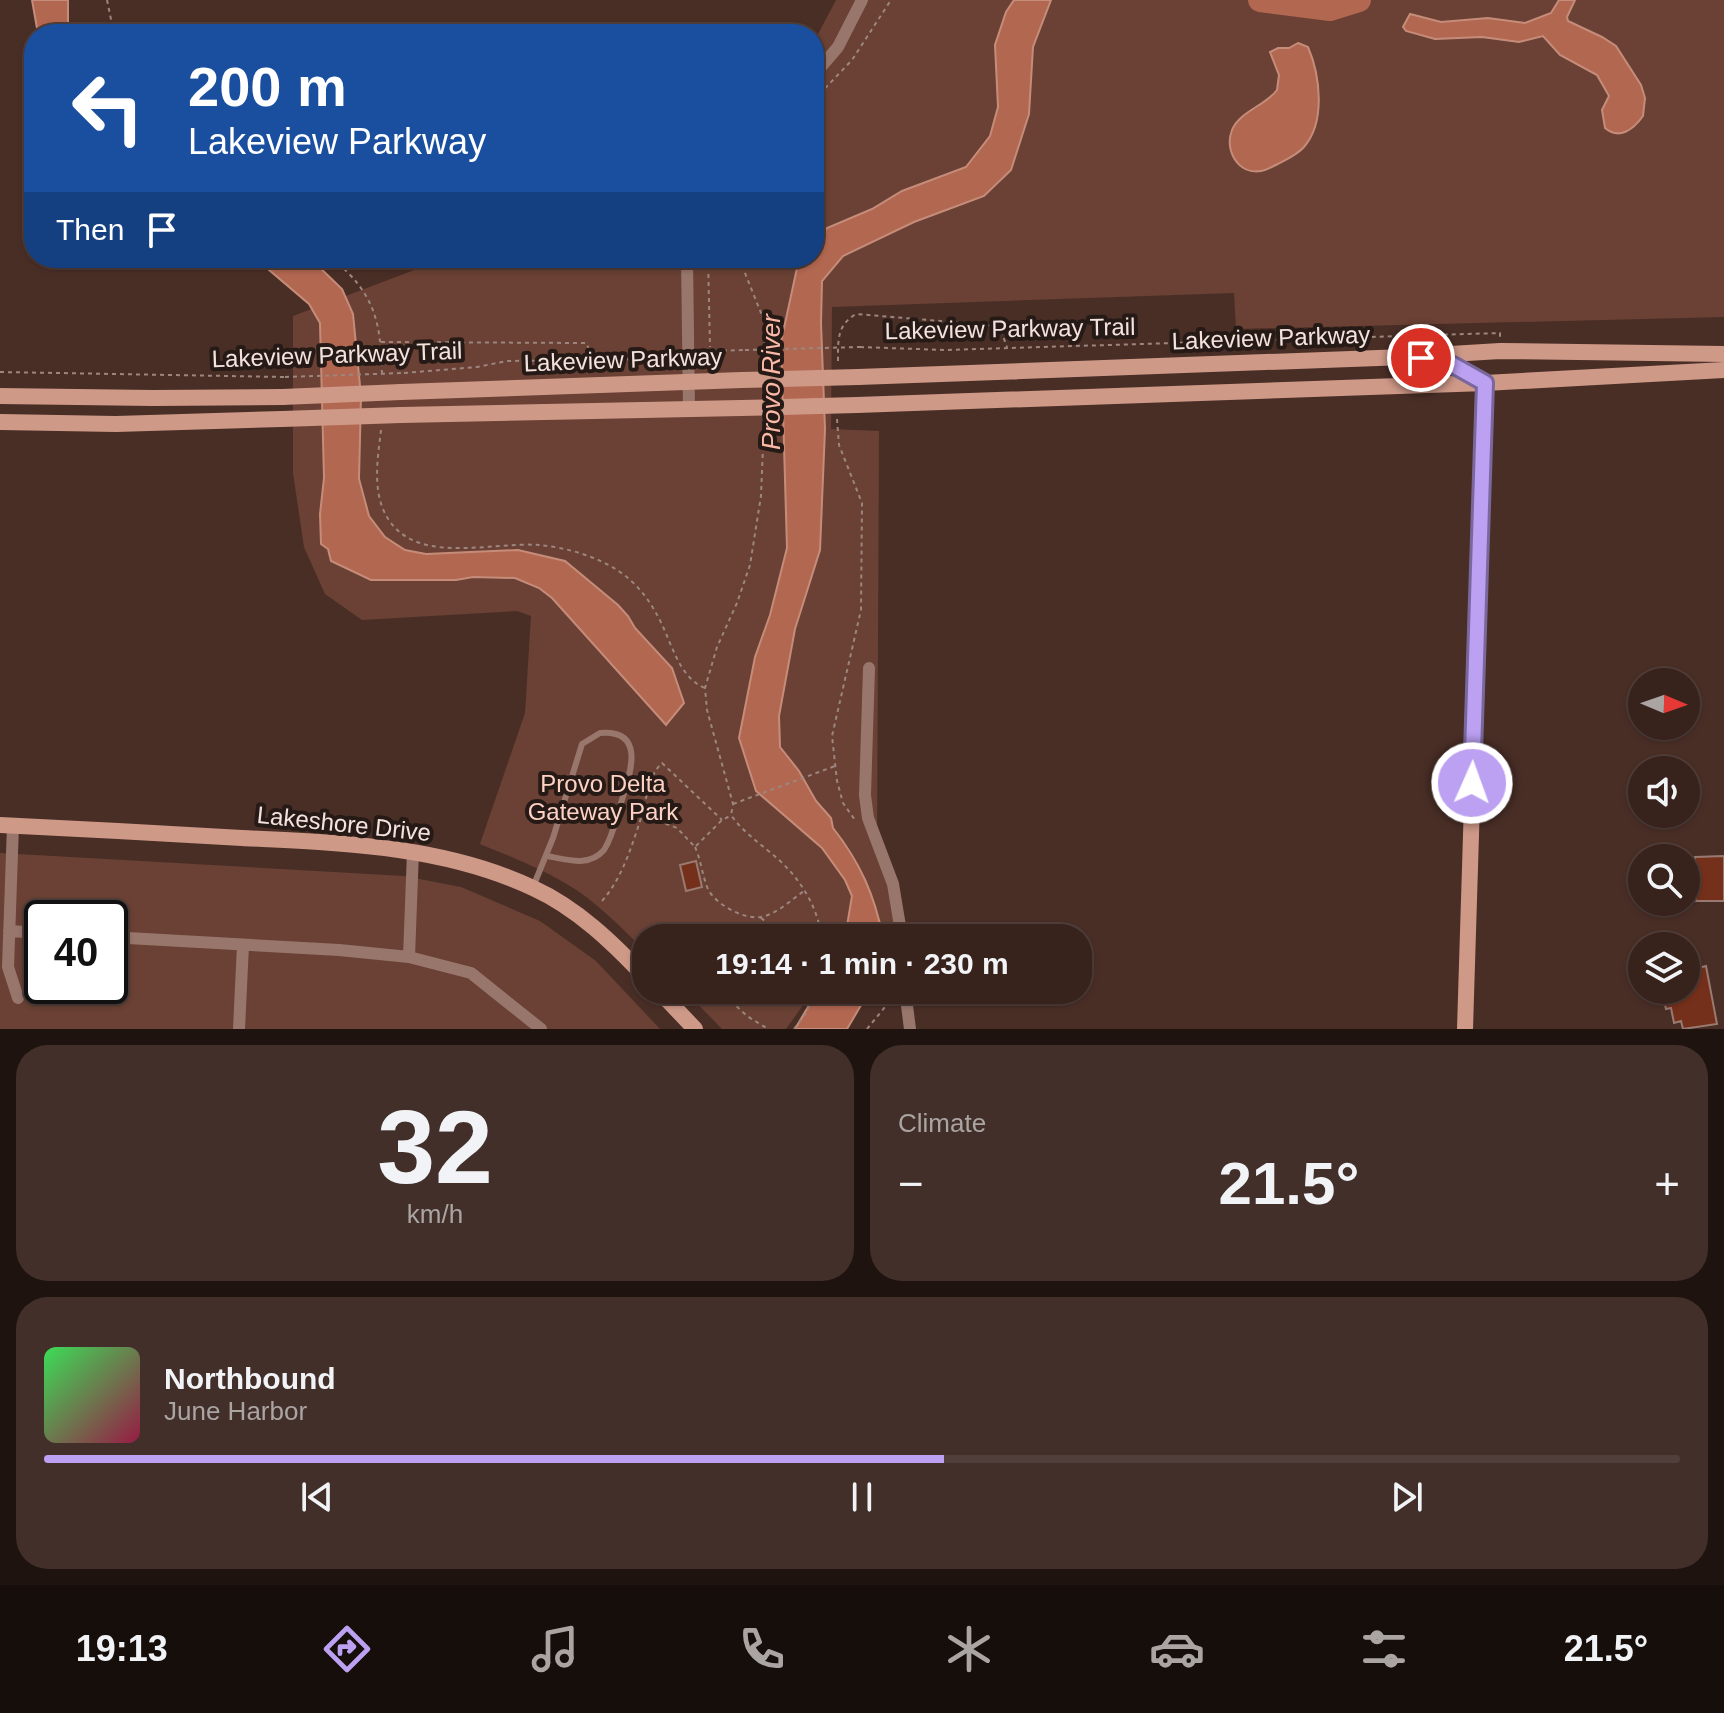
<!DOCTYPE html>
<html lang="en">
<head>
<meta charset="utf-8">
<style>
	body { margin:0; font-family:Helvetica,sans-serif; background:#422f29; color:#f1f3f6; height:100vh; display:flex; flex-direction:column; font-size:30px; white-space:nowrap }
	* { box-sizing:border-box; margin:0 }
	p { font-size:26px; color:#aaa4a3 }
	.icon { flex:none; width:44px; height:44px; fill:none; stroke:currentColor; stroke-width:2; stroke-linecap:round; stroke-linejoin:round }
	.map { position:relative; height:1029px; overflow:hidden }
	.sheet { display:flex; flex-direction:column; gap:16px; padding:16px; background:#1e130f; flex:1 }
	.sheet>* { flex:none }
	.top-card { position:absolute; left:24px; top:24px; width:800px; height:244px; border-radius:32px; box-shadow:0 2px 6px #0004,0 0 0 2px #513f3b; background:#1a4fa0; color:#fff; overflow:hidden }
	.needle { width:52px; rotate:92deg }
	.buttons { position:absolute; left:1628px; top:668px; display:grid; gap:16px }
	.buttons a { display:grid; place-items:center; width:72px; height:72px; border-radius:50%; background:#37221c; box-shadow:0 2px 6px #0004,0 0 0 2px #513f3b; font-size:40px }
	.speed { position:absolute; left:24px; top:900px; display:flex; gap:16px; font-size:40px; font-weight:700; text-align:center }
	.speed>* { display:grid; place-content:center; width:104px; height:104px; border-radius:50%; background:#37221c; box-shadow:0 2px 6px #0004,0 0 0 2px #513f3b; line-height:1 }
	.speed .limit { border:4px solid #111; border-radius:12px; background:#fff; color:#111 }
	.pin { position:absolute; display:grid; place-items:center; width:68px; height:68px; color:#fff; margin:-34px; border:4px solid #fff; border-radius:50%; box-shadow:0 2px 8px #0007 }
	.me { position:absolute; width:88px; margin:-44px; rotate:2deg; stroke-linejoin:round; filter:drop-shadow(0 0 6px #0008) }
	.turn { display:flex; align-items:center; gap:28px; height:168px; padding:0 32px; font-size:36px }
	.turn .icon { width:104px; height:104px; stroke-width:2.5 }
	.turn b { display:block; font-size:56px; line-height:68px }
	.then { display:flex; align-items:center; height:76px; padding:0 32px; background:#0003; gap:16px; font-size:30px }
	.big { font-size:60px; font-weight:700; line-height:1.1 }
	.sheet .tile { flex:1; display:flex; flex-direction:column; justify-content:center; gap:12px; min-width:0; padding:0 28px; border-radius:32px; background:#422f29 }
	.sheet .dial { align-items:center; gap:0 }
	.dial b { font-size:104px; line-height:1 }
	.song { display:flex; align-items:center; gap:24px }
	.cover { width:96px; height:96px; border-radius:12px; background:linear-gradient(135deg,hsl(130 70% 55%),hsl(340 70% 35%)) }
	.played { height:8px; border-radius:4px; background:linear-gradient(90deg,#bca0f2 55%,#513f3b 55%) }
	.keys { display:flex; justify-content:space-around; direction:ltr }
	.heat { display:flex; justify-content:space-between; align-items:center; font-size:44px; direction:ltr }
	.sheet .tiles { flex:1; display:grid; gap:16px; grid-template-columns:1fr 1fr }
	.tile:last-child { grid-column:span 2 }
	.trip { position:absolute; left:632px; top:924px; width:460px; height:80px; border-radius:32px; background:#37221c; box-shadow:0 2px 6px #0004,0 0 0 2px #513f3b; font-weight:700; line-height:80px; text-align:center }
	.tabs { display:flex; height:128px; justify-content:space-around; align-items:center; background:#160e0b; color:#aaa4a3 }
	.tabs .icon { width:56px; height:56px }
	.tabs .selected { color:#bca0f2 }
	.tabs b { font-size:36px; color:#f1f3f6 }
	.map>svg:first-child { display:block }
</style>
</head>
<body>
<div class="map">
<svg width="1724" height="1029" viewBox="0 0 1724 1029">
	<rect width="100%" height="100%" fill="#492e26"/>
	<path fill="#6a4134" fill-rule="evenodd" d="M 836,0 L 1724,0 L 1724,317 L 1236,329 L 1234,293 L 832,307 L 831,429 L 879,431 L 877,856 L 888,883 L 898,938 L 844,938 L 843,933 L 841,938 L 646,938 L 646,952 C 621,927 596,901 565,883 C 538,867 509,856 480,844 L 525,713 L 531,616 L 517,611 L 362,620 L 325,594 L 304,547 L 293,473 L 293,316 L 446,258 L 814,258 L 814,38 L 818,34 Z
		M 0,853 L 404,876 L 461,887 L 540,921 L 596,961 L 660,1029 L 0,1029 ZM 42,918 L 110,918 L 110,986 L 42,986 Z
		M 684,990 L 814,990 L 786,1029 L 722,1029 Z"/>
	<path fill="#b26750" stroke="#c68c7a" stroke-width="2" d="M 32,0 L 68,0 L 68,34 L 38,34 Z
		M 1014,0 L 1051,0 L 1033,47 L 1029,114 L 1011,170 L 984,196 L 914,222 L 843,256 L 822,281 L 821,323 L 825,429 L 820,550 L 795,629 L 779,716 L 780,747 L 799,771 L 816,801 L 831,818 L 833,828 C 860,862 875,896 883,938 L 845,938 L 852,896 L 845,880 L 822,848 L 756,791 L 739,738 L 755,657 L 770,615 L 787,548 L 781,342 L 797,268 L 805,258 L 814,258 L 814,246 L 827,228 L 872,209 L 902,191 L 966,167 L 990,136 L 998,107 L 995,45 L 1006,12 Z
		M 1559,0 L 1575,0 L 1567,17 L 1568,21 L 1602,37 L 1616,46 L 1641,85 L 1645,98 L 1643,116 C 1633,130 1619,140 1605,128 L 1602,110 L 1609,96 L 1597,75 L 1560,55 L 1543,36 L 1519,42 L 1482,37 L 1435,39 L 1406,31 L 1403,27 L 1410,14 L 1441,22 L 1488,18 L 1525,23 L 1551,13 Z
		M 1298,43 L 1308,47 C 1320,75 1326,122 1304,147 C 1297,155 1287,159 1278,164 C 1273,166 1267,170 1261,171 C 1238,175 1224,150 1232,130 C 1240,111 1265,106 1277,90 L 1279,75 L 1270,52 L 1278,48 L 1289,48 Z
		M 255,258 L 310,258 L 342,289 L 353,314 L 361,396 L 359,479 L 369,516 L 385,537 L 405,550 L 426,554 L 518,550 L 565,561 L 618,605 L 628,616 L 635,628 L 672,668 L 684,703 L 666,725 L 552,598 L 539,588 L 515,578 L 473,577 L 456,580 L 371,580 L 331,561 L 328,549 L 321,544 L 320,514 L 324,478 L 320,323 L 309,304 Z
		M 818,990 L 870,990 L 847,1029 L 795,1029 Z"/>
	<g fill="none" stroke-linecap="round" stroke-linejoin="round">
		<path stroke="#b26750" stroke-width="24" d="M 1260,0 L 1330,9 L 1359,0"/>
	</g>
	<path fill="#75301b" stroke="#997a71" stroke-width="2" d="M 1724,856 L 1724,901 L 1696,901 L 1695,857 Z
		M 696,861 L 702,887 L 686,891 L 680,865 Z
		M 1706,966 L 1717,1024 L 1683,1029 L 1681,1021 L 1674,1023 L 1671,1008 L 1666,1009 L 1661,990 L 1686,990 L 1686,971 Z"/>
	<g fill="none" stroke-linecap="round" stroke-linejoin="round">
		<path stroke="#9c867f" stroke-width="2" stroke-dasharray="4 4" stroke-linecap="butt" d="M 107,0 L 114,34
			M 814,100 L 852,60 L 891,0
			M 332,258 C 375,294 381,321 382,376
			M 708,258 L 710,347
			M 739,258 L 765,323 L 765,364
			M 381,342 L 586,343 L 594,359
			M 860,347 L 945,350 L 1500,333 L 1500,337
			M 700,353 L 711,349 L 715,351 L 745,350
			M 838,361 C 838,340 837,325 856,314 L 988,325 L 1001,331 L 1007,347
			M 0,372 L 285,377
			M 404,373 L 477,367 L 507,361 L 674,359
			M 837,419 L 839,445 L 862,503 L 861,610 L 832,736 L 837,781 L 843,803 L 855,820
			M 764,422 L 761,496 L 750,565 L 737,603 L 717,647 L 705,688 L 707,710 L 733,804 L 731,815 C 742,831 757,841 772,854 C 798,875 817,904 822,938
			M 381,430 C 378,455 373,485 383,509 C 408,569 490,541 539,545 C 565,547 599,557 620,572 C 636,583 647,597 656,613 C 671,638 677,677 705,688
			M 733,804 L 835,766
			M 643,815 L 677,828 L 695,847 L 722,820 L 730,816
			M 695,847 C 701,860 702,875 708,889 C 715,904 744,920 761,917 C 777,914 791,900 804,891
			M 602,901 C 623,877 632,845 642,815 C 647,798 648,776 662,763 L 722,820
			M 761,918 L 788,938
			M 640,936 L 663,938
			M 719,990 L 747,1016 L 768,1029
			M 794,1029 L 806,1013 L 816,990
			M 867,1029 L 885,1007 L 891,990"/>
		<path stroke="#98766b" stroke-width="6" d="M 533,887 L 553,838 L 582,744 L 600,733 C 648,729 629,777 621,803 C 616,819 613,836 604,850 C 588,868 567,859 546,856"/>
		<path stroke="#98766b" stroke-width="12" d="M 814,75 L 838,47 L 862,0
			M 687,258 L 689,410
			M 869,668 L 865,795 L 868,818 L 893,884 L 902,938
			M 13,825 L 8,967 L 18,998
			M 9,931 L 42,933
			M 110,937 L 339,950 L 409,957 L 471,973 L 541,1029
			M 409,957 L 413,851
			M 905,990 L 910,1029
			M 239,1029 L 243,945"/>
		<path stroke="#cf9988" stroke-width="16" d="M 1434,355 L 1500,351 L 1724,354
			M 858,377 L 1405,357 L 1453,365 L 1483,382
			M 401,392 L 742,380
			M 0,396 L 153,398 L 282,397
			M 857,405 L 1485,383 L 1724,370
			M 401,415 L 741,408
			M 0,422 L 116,424 L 282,419
			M 0,825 C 81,829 161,833 242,838 C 340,843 442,845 533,888 C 577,908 613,943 646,978
			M 658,990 L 695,1029
			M 1465,1029 L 1485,383"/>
		<path stroke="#9c867f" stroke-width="2" stroke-dasharray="4 4" stroke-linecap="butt" d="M 745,350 L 860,347
			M 285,377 L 404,373"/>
		<path stroke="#cf9988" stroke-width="16" d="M 742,380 L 858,377
			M 282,397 L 401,392
			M 741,408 L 857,405
			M 282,419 L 401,415"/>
	</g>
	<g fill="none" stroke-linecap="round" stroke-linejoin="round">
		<defs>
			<path id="route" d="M 1421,358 L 1453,365 L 1485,383 L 1472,783"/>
		</defs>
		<use href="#route" stroke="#7a689d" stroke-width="20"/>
		<use href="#route" stroke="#bca0f2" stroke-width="14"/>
	</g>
	<g text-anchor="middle" stroke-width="8" stroke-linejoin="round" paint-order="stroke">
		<g font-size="24" fill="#f4e2dd" stroke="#261a16">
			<text transform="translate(1010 329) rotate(-1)" y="8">Lakeview Parkway Trail</text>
			<text transform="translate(1271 338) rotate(-2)" y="8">Lakeview Parkway</text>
			<text transform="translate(337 355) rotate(-2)" y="8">Lakeview Parkway Trail</text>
			<text transform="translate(623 360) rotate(-2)" y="8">Lakeview Parkway</text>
			<text transform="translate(344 824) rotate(6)" y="8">Lakeshore Drive</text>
		</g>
		<g font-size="24" fill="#fdd1c3" stroke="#261a16">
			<text x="603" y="792">Provo Delta<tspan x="603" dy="28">Gateway Park</tspan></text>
		</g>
		<g font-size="26" font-style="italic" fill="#fab9a6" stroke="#261a16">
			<text transform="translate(771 382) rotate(-90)" y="9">Provo River</text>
		</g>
	</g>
</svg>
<div class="buttons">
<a><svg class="needle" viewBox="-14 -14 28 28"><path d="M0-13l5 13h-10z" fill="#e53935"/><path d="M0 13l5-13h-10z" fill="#aaa4a3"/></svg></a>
<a><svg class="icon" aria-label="sound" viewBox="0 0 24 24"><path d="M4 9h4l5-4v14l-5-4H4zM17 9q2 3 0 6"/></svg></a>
<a><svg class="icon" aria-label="search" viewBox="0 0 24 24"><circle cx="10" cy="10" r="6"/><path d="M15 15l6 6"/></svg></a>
<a><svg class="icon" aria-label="layers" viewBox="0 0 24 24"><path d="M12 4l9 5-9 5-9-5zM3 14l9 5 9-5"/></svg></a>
</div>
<div class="speed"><div class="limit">40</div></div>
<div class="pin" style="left:1421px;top:358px;background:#d93025"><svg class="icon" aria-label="arrive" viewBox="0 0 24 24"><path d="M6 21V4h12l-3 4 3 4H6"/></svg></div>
<svg class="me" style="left:1472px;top:783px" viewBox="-20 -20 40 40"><circle r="17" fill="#bca0f2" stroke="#fff" stroke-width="3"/><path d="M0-11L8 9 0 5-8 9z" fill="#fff"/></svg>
<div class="trip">19:14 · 1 min · 230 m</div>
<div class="top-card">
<div class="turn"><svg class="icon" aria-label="left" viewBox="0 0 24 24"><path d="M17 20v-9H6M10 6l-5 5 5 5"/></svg><div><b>200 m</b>Lakeview Parkway</div></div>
<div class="then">Then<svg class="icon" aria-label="arrive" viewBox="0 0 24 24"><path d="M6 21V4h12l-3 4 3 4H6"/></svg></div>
</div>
</div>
<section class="sheet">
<div class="tiles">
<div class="tile dial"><b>32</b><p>km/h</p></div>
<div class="tile"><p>Climate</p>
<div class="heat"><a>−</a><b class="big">21.5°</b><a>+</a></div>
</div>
<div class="tile">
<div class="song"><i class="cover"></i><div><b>Northbound</b><p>June Harbor</p></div></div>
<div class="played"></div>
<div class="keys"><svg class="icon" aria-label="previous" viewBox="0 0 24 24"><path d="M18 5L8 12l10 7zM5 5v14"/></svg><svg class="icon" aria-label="pause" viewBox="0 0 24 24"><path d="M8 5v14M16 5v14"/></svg><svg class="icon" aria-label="next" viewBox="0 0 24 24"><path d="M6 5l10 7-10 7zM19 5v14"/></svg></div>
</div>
</div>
</section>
<nav class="tabs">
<b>19:13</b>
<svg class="icon selected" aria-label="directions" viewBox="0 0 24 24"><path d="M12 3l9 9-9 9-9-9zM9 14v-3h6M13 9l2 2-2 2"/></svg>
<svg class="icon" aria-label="music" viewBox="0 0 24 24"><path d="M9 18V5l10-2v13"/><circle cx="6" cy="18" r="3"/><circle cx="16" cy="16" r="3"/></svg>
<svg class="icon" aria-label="phone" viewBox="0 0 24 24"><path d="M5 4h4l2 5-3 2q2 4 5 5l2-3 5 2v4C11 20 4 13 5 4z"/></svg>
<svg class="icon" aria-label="climate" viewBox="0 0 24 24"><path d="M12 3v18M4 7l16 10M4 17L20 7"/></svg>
<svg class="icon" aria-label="car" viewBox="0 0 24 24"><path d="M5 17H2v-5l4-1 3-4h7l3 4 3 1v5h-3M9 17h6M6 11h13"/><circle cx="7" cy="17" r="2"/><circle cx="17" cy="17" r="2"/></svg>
<svg class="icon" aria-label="filters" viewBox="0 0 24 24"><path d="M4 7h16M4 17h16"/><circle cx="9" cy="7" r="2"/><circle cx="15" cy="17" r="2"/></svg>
<b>21.5°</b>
</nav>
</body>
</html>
